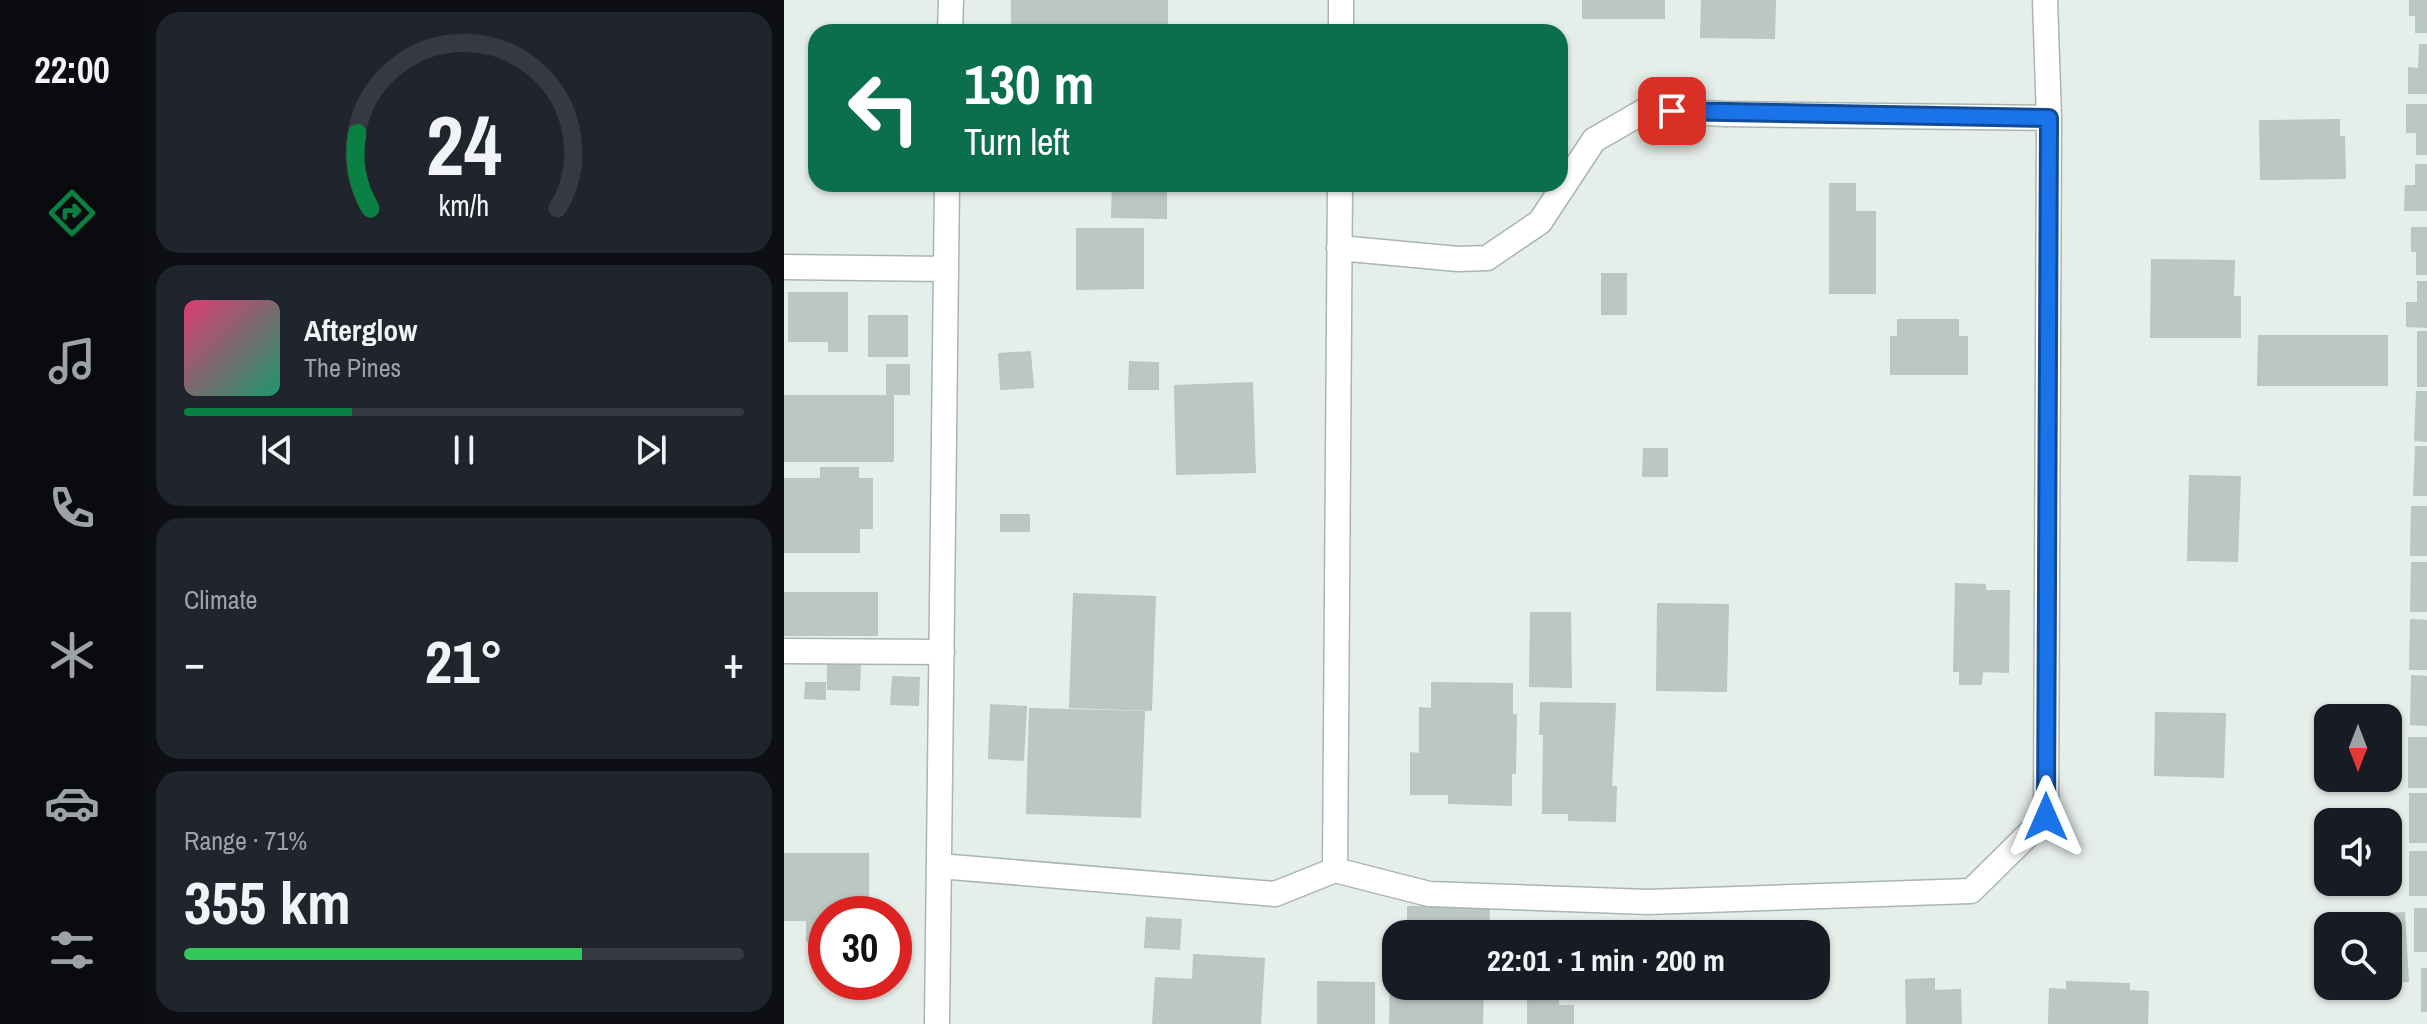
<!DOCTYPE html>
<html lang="en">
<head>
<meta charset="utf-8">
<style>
	body { margin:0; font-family:"Archivo Narrow",sans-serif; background:#20242c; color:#f1f3f6; height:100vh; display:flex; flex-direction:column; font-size:30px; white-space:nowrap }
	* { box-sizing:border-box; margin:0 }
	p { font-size:26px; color:#9ea1a6 }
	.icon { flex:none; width:44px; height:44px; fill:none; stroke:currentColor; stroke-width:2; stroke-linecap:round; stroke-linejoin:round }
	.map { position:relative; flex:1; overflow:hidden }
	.drawer { display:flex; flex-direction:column; gap:12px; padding:12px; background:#0d0f14; width:640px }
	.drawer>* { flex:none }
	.top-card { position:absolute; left:24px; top:24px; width:760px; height:168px; border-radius:24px; box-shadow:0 2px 6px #0004; background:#0b6e4f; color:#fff; overflow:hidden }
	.needle { width:52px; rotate:180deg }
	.buttons { position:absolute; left:1530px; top:704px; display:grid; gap:16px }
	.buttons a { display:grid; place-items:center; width:88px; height:88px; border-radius:16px; background:#171b24; box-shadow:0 2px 6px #0004; font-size:40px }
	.speed { position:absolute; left:24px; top:896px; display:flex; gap:16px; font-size:40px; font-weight:700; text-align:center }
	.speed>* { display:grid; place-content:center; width:104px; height:104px; border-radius:50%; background:#171b24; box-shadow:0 2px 6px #0004; line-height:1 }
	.speed .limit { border:12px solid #d22; background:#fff; color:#111 }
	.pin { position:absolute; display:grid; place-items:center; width:68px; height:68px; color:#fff; margin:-34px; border-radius:16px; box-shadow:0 4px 12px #0006 }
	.me { position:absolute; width:88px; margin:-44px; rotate:0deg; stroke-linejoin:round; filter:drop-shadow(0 0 6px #0008) }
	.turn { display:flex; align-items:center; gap:28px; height:168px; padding:0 24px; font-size:36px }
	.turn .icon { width:104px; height:104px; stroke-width:2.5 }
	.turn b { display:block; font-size:56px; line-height:68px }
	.big { font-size:60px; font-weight:800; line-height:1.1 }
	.drawer .widget { flex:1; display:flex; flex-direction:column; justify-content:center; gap:12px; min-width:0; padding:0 28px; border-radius:24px; background:#20242c }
	.drawer .dial { align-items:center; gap:0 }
	.dial svg { height:208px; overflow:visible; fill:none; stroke:#363941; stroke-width:7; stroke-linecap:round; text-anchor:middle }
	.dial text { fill:#f1f3f6; stroke:none }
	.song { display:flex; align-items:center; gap:24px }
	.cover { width:96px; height:96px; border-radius:12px; background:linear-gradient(135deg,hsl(340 70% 55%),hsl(160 70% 35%)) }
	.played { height:8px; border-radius:4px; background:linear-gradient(90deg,#0b8043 30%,#363941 30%) }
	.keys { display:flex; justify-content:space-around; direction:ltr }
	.heat { display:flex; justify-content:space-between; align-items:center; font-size:44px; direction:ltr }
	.charge { height:12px; border-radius:6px; background:linear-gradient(90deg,#34c759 71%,#363941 0) }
	.trip { position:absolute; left:598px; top:920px; width:448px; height:80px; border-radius:24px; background:#171b24; box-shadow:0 2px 6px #0004; font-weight:800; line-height:80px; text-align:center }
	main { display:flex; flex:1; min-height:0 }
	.tabs { display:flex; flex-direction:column; width:144px; justify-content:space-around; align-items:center; background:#090b0e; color:#9ea1a6 }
	.tabs .icon { width:56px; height:56px }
	.tabs .on { color:#0b8043 }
	.tabs b { font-size:36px; color:#f1f3f6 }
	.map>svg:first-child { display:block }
</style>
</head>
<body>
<main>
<nav class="tabs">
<b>22:00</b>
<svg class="icon on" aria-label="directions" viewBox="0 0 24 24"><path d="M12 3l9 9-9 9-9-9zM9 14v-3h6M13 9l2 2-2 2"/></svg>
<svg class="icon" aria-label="music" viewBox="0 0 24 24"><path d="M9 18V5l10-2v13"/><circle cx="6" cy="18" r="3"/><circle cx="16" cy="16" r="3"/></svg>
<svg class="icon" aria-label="phone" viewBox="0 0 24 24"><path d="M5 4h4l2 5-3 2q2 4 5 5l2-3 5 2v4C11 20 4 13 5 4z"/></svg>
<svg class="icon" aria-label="climate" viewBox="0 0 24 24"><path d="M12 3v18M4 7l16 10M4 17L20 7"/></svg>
<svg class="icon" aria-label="car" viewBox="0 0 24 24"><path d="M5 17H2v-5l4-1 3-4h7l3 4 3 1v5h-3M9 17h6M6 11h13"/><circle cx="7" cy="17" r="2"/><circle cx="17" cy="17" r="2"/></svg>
<svg class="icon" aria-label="filters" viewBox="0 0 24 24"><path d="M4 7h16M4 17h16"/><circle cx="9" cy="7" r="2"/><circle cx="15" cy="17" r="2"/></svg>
</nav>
<section class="drawer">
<div class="widget dial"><svg viewBox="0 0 100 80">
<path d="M14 69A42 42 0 1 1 86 69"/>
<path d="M14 69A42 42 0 0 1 9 40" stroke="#0b8043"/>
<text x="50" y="56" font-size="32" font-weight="700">24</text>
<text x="50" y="72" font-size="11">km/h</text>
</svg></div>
<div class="widget">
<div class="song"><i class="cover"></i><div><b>Afterglow</b><p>The Pines</p></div></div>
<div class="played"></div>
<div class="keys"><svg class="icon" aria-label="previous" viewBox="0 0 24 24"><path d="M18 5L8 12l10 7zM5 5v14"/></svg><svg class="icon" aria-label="pause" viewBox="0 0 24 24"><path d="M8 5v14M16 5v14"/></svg><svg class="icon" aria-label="next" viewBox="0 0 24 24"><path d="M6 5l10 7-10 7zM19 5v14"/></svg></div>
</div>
<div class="widget"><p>Climate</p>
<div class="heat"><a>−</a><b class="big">21°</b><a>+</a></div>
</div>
<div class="widget"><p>Range · 71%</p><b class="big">355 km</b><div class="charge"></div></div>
</section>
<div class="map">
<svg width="1643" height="1024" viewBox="0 0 1643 1024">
	<rect width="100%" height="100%" fill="#e6eee9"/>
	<path fill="#bbc8c2" stroke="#b8c7c0" stroke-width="2" d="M 228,0 L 383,0 L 383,23 L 228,23 Z
		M 799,0 L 880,0 L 880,18 L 799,18 Z
		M 918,0 L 991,0 L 990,38 L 917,37 Z
		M 1626,0 L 1643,0 L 1643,32 L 1632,32 L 1632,15 L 1626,15 Z
		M 1636,45 L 1643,45 L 1643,93 L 1625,93 L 1625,68 L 1635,69 Z
		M 1623,105 L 1643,105 L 1643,154 L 1633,154 L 1633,132 L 1623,132 Z
		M 1555,120 L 1555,137 L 1560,137 L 1561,178 L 1477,179 L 1476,121 Z
		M 1632,165 L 1643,165 L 1643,210 L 1621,210 L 1622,186 L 1632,186 Z
		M 329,184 L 382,184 L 382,218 L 328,217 Z
		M 1046,184 L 1071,184 L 1071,212 L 1091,212 L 1091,293 L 1046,293 Z
		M 1628,228 L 1643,228 L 1643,274 L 1633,274 L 1633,251 L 1628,251 Z
		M 293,229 L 359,229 L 359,288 L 293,289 Z
		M 1368,260 L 1450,261 L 1449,297 L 1456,297 L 1456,337 L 1367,337 Z
		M 818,274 L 842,274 L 842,314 L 818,314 Z
		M 1634,282 L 1643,282 L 1643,327 L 1623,326 L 1623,303 L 1634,303 Z
		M 5,293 L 63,293 L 63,351 L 45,351 L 45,341 L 5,341 Z
		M 85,316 L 123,316 L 123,356 L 85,356 Z
		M 1114,320 L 1174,320 L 1174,337 L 1183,337 L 1183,374 L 1107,374 L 1107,337 L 1114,337 Z
		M 1634,332 L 1643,332 L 1643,386 L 1634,386 Z
		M 1475,336 L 1603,336 L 1603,385 L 1474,385 Z
		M 246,352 L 249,387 L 217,389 L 215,354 Z
		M 346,362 L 374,363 L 374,389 L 345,389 Z
		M 103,365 L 125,365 L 125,394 L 103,394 Z
		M 468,383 L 471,472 L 393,474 L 391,386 Z
		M 1633,392 L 1643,392 L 1643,441 L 1631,440 Z
		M 0,396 L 109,396 L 109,461 L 0,461 Z
		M 1632,447 L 1643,447 L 1643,495 L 1630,495 Z
		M 860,449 L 883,449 L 883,476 L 859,476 Z
		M 37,468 L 74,468 L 74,479 L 88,479 L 88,528 L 75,528 L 75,552 L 0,552 L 0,479 L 37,479 Z
		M 1406,476 L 1456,477 L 1453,561 L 1404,560 Z
		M 1628,507 L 1643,507 L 1643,555 L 1627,555 Z
		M 217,515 L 245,515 L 245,531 L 217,531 Z
		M 1628,563 L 1643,563 L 1643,611 L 1627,611 Z
		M 1172,584 L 1201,585 L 1201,591 L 1225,591 L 1224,672 L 1198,671 L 1197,684 L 1176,684 L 1176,671 L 1170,671 Z
		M 0,593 L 93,593 L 93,635 L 0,635 Z
		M 290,594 L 371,597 L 367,710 L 286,707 Z
		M 874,604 L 944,605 L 942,691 L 873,690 Z
		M 747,613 L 786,613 L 787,687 L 746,686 Z
		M 1627,620 L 1643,621 L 1643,669 L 1626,669 Z
		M 44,664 L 76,665 L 75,690 L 44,689 Z
		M 1628,676 L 1643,677 L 1643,725 L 1627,724 Z
		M 109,677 L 135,678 L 134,705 L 107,704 Z
		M 22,683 L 41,683 L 41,699 L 21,698 Z
		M 648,683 L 728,684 L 728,715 L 732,715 L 731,773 L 727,773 L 727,805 L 665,803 L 665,794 L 627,794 L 627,753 L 636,754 L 636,708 L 648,709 Z
		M 757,703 L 831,704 L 827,787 L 832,787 L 831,821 L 785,820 L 785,813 L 759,813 L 760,734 L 756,734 Z
		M 207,705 L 242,707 L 239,760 L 205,758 Z
		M 246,709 L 360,712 L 356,817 L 243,813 Z
		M 1372,713 L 1441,714 L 1439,777 L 1371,775 Z
		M 1625,738 L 1643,738 L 1643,787 L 1625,787 Z
		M 1626,794 L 1643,794 L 1643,842 L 1626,842 Z
		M 1626,852 L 1643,852 L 1643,895 L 1626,895 Z
		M 0,854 L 84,854 L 84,914 L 42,914 L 42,941 L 23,941 L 23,920 L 0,920 Z
		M 624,907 L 705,907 L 704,934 L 624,934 Z
		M 1631,909 L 1643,909 L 1643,951 L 1631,951 Z
		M 1620,913 L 1624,981 L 1604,982 L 1604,926 L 1583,926 L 1582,915 Z
		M 363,918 L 397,920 L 395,949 L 361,947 Z
		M 839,924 L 867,924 L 867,934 L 839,934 Z
		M 410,955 L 480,959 L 476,1024 L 369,1024 L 372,978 L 409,980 Z
		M 1638,969 L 1643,969 L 1643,1011 L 1638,1011 Z
		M 607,978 L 612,978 L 612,986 L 699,986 L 698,1024 L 606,1024 Z
		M 1150,979 L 1150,991 L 1176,990 L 1177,1024 L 1123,1024 L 1122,980 Z
		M 534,982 L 590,983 L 590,1024 L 534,1024 Z
		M 1283,982 L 1345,984 L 1345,991 L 1364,992 L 1363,1024 L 1265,1024 L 1266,989 L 1283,990 Z
		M 744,997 L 774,997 L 774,1006 L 789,1006 L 789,1024 L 744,1024 Z"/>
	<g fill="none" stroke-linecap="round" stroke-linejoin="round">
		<defs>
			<path id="minor" d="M 166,32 L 167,0
				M 557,32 L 557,0
				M 555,248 L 674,259 L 703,258 L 756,222 L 810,140 L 862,110 L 941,114 L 1265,118
				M 0,267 L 161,269
				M 0,651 L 158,652
				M 155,866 L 491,894 L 551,870 L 645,894 L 864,902 L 1187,891 L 1262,817 L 1265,118 L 1261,0
				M 551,870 L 556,184
				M 153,1024 L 163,184"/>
		</defs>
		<use href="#minor" stroke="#a9b6b0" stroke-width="27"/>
		<use href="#minor" stroke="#fff" stroke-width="24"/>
	</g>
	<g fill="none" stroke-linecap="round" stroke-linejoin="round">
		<defs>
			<path id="route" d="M 888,111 L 1265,118 L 1262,817"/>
		</defs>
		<use href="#route" stroke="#114b97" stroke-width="20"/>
		<use href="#route" stroke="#1a73e8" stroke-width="14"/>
	</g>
</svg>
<div class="buttons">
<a><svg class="needle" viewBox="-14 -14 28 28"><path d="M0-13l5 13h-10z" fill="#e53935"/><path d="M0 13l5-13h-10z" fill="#9ea1a6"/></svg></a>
<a><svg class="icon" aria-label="sound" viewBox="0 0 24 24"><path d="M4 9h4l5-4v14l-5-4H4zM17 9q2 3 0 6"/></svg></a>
<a><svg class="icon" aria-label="search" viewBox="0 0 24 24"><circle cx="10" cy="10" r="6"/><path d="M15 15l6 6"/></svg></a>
</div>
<div class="speed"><div class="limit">30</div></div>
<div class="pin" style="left:888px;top:111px;background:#d93025"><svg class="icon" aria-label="arrive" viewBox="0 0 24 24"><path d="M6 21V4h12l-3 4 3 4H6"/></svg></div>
<svg class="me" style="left:1262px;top:817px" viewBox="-20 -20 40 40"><path d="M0-17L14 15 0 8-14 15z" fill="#1a73e8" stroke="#fff" stroke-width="4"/></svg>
<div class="trip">22:01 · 1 min · 200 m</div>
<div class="top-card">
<div class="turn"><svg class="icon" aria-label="left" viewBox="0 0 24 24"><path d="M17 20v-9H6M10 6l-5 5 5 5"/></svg><div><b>130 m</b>Turn left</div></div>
</div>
</div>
</main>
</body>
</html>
